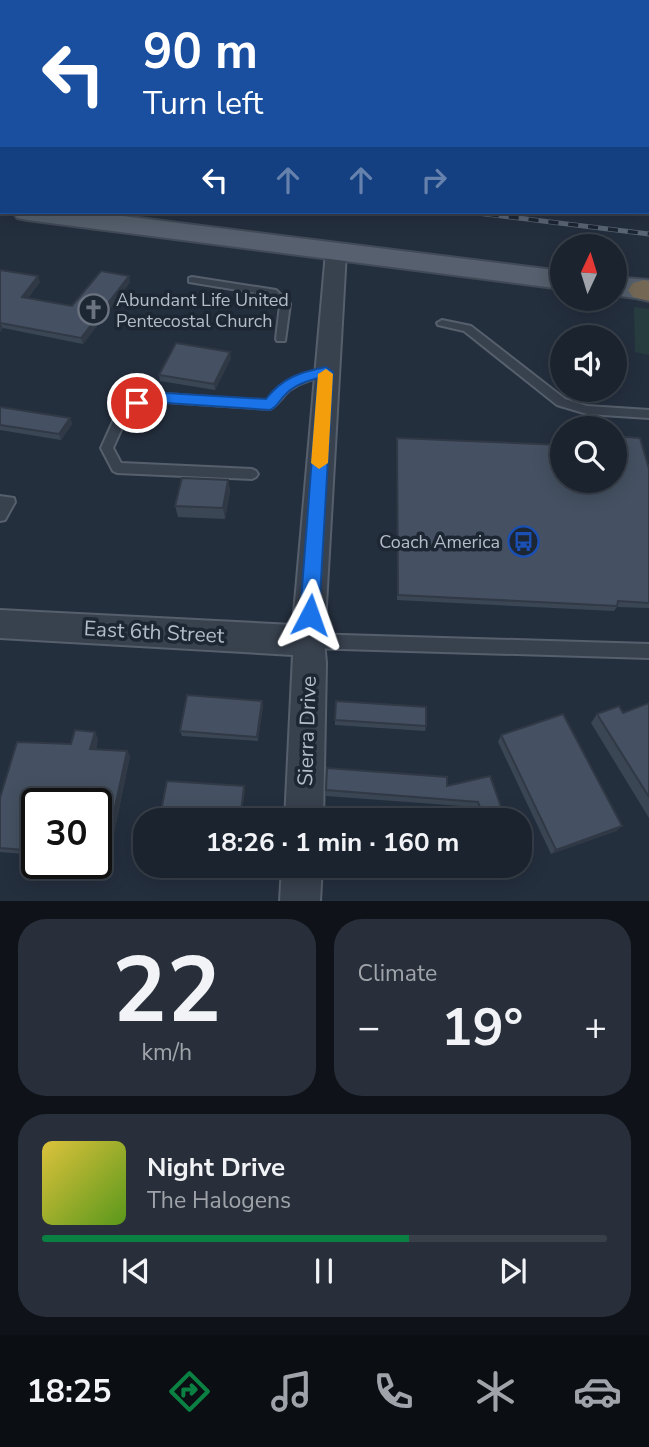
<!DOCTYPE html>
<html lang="en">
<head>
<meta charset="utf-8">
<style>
	body { margin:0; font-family:"Nunito Sans",sans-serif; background:#282f3a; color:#f1f3f6; height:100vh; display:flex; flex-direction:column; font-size:26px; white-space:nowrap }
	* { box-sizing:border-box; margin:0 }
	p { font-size:23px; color:#a0a4aa }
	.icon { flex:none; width:38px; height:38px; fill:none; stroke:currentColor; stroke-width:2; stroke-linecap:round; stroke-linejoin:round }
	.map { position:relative; height:901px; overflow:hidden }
	.drawer { display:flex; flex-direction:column; gap:18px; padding:18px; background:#0f1319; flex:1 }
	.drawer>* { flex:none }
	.hud { position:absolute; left:0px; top:0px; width:649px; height:214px; box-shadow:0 4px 18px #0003,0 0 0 2px #39404a; background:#1a4fa0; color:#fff; overflow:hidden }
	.needle { width:46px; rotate:4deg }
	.buttons { position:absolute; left:550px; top:234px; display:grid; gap:14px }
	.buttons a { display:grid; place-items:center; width:77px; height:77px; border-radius:50%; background:#1b232e; box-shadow:0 4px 18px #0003,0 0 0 2px #39404a; font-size:35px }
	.speed { position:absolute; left:21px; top:788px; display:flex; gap:14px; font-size:35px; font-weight:700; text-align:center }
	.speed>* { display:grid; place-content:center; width:91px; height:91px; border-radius:50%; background:#1b232e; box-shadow:0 4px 18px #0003,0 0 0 2px #39404a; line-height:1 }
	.speed .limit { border:4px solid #111; border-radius:10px; background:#fff; color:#111 }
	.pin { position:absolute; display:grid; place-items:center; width:60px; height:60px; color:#fff; margin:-30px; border:4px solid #fff; border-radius:50%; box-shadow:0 2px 7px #0007 }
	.me { position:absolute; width:77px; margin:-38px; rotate:4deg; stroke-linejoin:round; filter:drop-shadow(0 0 5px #0008) }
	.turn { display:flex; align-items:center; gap:24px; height:147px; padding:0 28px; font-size:32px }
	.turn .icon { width:91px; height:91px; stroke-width:2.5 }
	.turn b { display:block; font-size:49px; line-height:60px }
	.lanes { display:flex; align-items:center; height:66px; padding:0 28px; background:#0003; justify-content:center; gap:35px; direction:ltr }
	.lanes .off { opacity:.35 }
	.big { font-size:52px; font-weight:700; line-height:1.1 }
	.drawer .widget { flex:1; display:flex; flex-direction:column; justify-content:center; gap:10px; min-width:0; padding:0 24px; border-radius:28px; background:#282f3a }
	.drawer .dial { align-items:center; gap:0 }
	.dial b { font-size:91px; line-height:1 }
	.song { display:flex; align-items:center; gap:21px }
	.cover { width:84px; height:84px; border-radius:10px; background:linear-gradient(135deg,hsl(50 70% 55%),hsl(90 70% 35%)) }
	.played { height:7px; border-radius:4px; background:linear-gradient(90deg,#0b8043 65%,#39404a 65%) }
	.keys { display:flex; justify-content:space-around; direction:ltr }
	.heat { display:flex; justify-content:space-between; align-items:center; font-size:38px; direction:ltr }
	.drawer .tiles { flex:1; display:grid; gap:18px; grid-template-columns:1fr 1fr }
	.widget:last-child { grid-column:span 2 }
	.trip { position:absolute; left:133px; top:808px; width:399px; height:70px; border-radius:28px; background:#1b232e; box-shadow:0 4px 18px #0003,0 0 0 2px #39404a; font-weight:700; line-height:70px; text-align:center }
	.tabs { display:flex; height:112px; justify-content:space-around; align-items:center; background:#0b0e12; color:#a0a4aa }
	.tabs .icon { width:49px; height:49px }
	.tabs .current { color:#0b8043 }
	.tabs b { font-size:32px; color:#f1f3f6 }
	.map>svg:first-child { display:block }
</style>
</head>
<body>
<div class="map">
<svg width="649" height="901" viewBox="0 0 649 901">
	<rect width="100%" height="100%" fill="#242f3e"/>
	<path fill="#263c3f" d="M 634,307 L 649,309 L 649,355 L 635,352 Z"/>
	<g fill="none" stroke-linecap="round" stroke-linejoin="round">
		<defs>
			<path id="service" d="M 648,39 L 649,39 L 649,43 L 648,43 Z
				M 0,59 L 2,59 L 2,63 L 0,63 Z
				M 648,59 L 649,59 L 649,63 L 648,63 Z
				M 648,86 L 649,86 L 649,90 L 648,90 Z
				M 648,135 L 649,135 L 649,139 L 648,139 Z
				M 648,167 L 649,167 L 649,171 L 648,171 Z
				M 0,190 L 2,190 L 2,196 L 0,197 Z
				M 192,277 L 276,290 L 290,304 L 285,341 L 277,341 L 276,339 L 280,305 L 269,295 L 189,282 L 189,278 Z
				M 442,320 L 471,326 L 565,399 L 587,406 L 649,410 L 649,418 L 587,414 L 557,405 L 464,331 L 438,325 L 437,323 Z
				M 326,368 L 332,372 L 330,375 C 316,378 303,381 291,389 C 283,395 278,405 270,409 L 151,401 L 129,412 L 113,448 L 121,463 L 252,469 L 256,471 L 258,474 L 256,477 L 252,479 L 117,473 L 113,471 L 101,448 L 120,406 L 150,393 L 267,401 C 283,381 302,373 326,368 Z
				M 0,496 L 14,498 L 15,502 L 5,520 L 0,521 Z
				M 308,634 L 649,644 L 649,658 L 308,648 L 303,646 L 300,641 L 303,636 Z"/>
			<path id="minor" d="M 157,0 L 169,0 L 156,2 Z
				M 352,0 L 364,0 L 364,2 L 352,2 Z
				M 648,18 L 649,18 L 649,26 L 648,26 Z
				M 336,246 L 346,252 L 324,641 L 326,663 L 323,821 L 285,821 L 293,655 L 0,638 L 0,610 L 293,625 L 326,252 Z
				M 282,866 L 322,866 L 320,901 L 280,901 Z"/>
			<path id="primary" d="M 13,212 L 91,212 L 562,271 L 562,289 L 27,220 L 17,218 Z
				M 614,277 L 649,280 L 649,300 L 614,295 Z"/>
			<path id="motorway" d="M 644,280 L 649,281 L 649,301 L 633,297 L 628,290 L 633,283 Z"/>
		</defs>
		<use href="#service" stroke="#565f6c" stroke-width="4"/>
		<use href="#minor" stroke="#565f6c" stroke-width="4"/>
		<use href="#primary" stroke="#414a57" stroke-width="4"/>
		<use href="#motorway" stroke="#434c59" stroke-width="4"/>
		<use href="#service" fill="#38414e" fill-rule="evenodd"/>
		<use href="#minor" fill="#38414e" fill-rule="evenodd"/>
		<use href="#primary" fill="#56606e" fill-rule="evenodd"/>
		<use href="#motorway" fill="#746855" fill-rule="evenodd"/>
		<defs>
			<path id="rail" d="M 469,212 L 649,234"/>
		</defs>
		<use href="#rail" stroke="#5a6575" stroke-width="5"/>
		<use href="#rail" stroke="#1d2633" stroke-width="3.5" stroke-dasharray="10" stroke-linecap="butt"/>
	</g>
	<path fill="#3b4654" d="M 197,0 L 336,0 L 336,2 L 198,1 Z
		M 0,270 L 40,282 L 28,298 L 72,306 L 129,276 L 130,282 L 83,344 L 3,328 L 0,332 Z
		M 231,358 L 215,390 L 160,381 L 159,375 Z
		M 0,407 L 70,418 L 72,424 L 61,440 L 0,430 Z
		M 397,438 L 649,469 L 649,608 L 617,607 L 614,611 L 397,600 Z
		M 228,480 L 230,491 L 225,519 L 178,517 L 175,506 Z
		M 649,703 L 649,818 L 591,723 L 597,714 L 623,713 Z
		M 263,705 L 258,741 L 182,736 L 180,731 Z
		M 335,720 L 426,726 L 425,731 L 335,725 Z
		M 501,735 L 622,826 L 616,831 L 551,854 L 498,742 Z
		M 98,738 L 96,749 L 127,751 L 130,756 L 105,877 L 81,876 L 76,872 L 96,863 L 37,803 L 37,855 L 0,852 L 0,798 L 71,744 Z
		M 327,768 L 447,786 L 490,776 L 506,821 L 480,821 L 475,807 L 326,796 Z
		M 495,866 L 520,866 L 522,868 L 518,873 L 499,878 Z"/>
	<path fill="#303945" d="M 38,276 L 40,282 L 24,303 L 22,297 Z
		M 129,276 L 130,282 L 83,344 L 81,338 Z
		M 0,323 L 3,328 L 0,332 Z
		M 230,352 L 231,358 L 215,390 L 214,384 Z
		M 70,418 L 72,424 L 61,440 L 59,434 Z
		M 228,480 L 230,491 L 225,519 L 223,508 Z
		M 262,701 L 263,705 L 258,741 L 257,737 Z
		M 95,732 L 98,738 L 94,755 L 90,749 Z
		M 127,751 L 130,756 L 105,877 L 101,873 Z
		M 244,786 L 245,790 L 241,821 L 240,821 Z
		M 622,826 L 616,831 L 551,854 L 556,850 Z
		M 522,868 L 518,873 L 499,878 L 502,874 Z"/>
	<path fill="#455162" stroke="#303945" stroke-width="2" d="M 0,270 L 38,276 L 22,297 L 72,306 L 101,271 L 129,276 L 81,338 L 0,323 Z
		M 176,343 L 230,352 L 214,384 L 159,375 Z
		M 0,407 L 70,418 L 59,434 L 0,425 Z
		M 614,436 L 640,438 L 649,469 L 649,603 L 618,601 L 617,606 L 398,595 L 397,438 L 562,445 L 562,481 L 614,481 Z
		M 182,478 L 228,480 L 223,508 L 175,506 Z
		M 187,695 L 262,701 L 257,737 L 180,731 Z
		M 336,701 L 426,707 L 426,726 L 335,720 Z
		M 649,703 L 649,797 L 597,714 L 619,706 L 623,713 Z
		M 563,714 L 622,826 L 556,850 L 501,735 Z
		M 75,730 L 95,732 L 90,749 L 127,751 L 101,873 L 76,872 L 78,863 L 96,863 L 96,803 L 37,803 L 37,851 L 0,848 L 0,798 L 17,742 L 71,744 Z
		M 327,768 L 447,777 L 447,786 L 490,776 L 506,821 L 485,821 L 478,802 L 326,790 Z
		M 167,781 L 244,786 L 240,821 L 159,821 Z
		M 520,860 L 522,868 L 502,874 L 500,866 L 520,866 Z"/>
	<path fill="#1a73e8" stroke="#114b97" stroke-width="2" d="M 326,367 L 333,372 L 319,615 L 316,621 L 310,624 L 303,621 L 300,615 L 318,378 C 307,381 294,385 286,394 C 279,400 278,407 270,410 L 152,402 L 137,408 L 130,403 L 150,392 L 266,399 C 282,378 300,372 326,367 Z"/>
	<path fill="#f59e0b" d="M 326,369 L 333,374 L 328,463 L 319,469 L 311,463 L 318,374 Z"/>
	<defs>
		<symbol id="church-ring" viewBox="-11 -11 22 22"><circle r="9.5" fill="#1d2633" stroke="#6b7280" stroke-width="1.5"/><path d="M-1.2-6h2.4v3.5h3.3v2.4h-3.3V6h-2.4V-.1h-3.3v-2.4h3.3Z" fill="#6b7280"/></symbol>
		<symbol id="bus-ring" viewBox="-11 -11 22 22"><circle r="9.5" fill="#1d2633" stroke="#1a4fb4" stroke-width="1.5"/><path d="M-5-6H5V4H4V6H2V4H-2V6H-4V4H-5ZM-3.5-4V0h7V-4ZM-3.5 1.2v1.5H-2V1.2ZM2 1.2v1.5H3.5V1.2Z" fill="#1a4fb4"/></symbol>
	</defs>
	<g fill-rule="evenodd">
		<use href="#church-ring" x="76" y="292" width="35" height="35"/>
		<use href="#bus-ring" x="506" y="524" width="35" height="35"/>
	</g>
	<g text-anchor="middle" stroke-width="7" stroke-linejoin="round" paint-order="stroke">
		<g font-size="18" fill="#b4bcc9" stroke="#1d2633" text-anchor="start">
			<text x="116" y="306">Abundant Life United<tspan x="116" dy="21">Pentecostal Church</tspan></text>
			<text x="500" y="548" text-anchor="end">Coach America</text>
		</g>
		<g font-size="21" fill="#b4bcc9" stroke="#1d2633">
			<text transform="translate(154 632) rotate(3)" y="7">East 6th Street</text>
			<text transform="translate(307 731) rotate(-88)" y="7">Sierra Drive</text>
		</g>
	</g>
</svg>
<div class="buttons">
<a><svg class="needle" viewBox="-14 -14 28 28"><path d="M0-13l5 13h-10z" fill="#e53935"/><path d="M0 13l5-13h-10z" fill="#a0a4aa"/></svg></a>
<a><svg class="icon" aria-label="sound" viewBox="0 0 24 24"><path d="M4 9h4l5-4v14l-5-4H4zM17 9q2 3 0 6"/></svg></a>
<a><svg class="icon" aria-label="search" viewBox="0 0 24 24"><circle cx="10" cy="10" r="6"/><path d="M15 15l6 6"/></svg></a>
</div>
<div class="speed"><div class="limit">30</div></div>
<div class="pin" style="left:137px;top:403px;background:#d93025"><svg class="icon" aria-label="arrive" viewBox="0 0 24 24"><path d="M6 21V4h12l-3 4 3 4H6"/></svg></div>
<svg class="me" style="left:310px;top:615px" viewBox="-20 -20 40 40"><path d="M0-17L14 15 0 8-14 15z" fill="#1a73e8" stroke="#fff" stroke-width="4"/></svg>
<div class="trip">18:26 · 1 min · 160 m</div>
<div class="hud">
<div class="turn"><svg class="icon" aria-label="left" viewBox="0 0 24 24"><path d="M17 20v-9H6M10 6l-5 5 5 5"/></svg><div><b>90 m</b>Turn left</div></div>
<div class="lanes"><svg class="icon" aria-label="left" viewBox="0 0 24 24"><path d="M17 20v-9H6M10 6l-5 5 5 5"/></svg><svg class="icon off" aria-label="ahead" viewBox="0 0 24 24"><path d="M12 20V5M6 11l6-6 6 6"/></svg><svg class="icon off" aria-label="ahead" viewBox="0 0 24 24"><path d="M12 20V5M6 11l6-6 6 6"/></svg><svg class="icon off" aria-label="right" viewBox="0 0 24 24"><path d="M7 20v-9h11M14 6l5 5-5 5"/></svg></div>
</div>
</div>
<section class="drawer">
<div class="tiles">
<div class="widget dial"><b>22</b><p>km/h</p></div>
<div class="widget"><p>Climate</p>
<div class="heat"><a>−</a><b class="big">19°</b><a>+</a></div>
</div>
<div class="widget">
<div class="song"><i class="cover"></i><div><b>Night Drive</b><p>The Halogens</p></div></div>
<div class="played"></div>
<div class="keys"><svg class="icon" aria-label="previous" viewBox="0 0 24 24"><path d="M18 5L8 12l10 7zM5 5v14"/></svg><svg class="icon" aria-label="pause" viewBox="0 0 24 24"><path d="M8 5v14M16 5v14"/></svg><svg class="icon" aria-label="next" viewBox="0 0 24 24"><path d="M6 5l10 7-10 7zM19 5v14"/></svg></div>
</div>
</div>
</section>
<nav class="tabs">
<b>18:25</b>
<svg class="icon current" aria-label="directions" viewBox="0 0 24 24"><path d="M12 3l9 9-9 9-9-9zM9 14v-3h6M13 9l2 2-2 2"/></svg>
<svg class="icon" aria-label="music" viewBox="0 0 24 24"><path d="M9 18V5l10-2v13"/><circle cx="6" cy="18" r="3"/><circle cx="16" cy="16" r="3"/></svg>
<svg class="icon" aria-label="phone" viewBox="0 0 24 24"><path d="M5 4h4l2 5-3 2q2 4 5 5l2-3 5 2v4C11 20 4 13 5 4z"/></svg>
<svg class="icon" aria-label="climate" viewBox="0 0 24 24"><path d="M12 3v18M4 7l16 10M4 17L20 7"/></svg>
<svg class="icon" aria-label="car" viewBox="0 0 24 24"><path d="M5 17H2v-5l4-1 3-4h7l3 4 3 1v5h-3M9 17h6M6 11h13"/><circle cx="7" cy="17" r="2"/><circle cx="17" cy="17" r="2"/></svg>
</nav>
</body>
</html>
